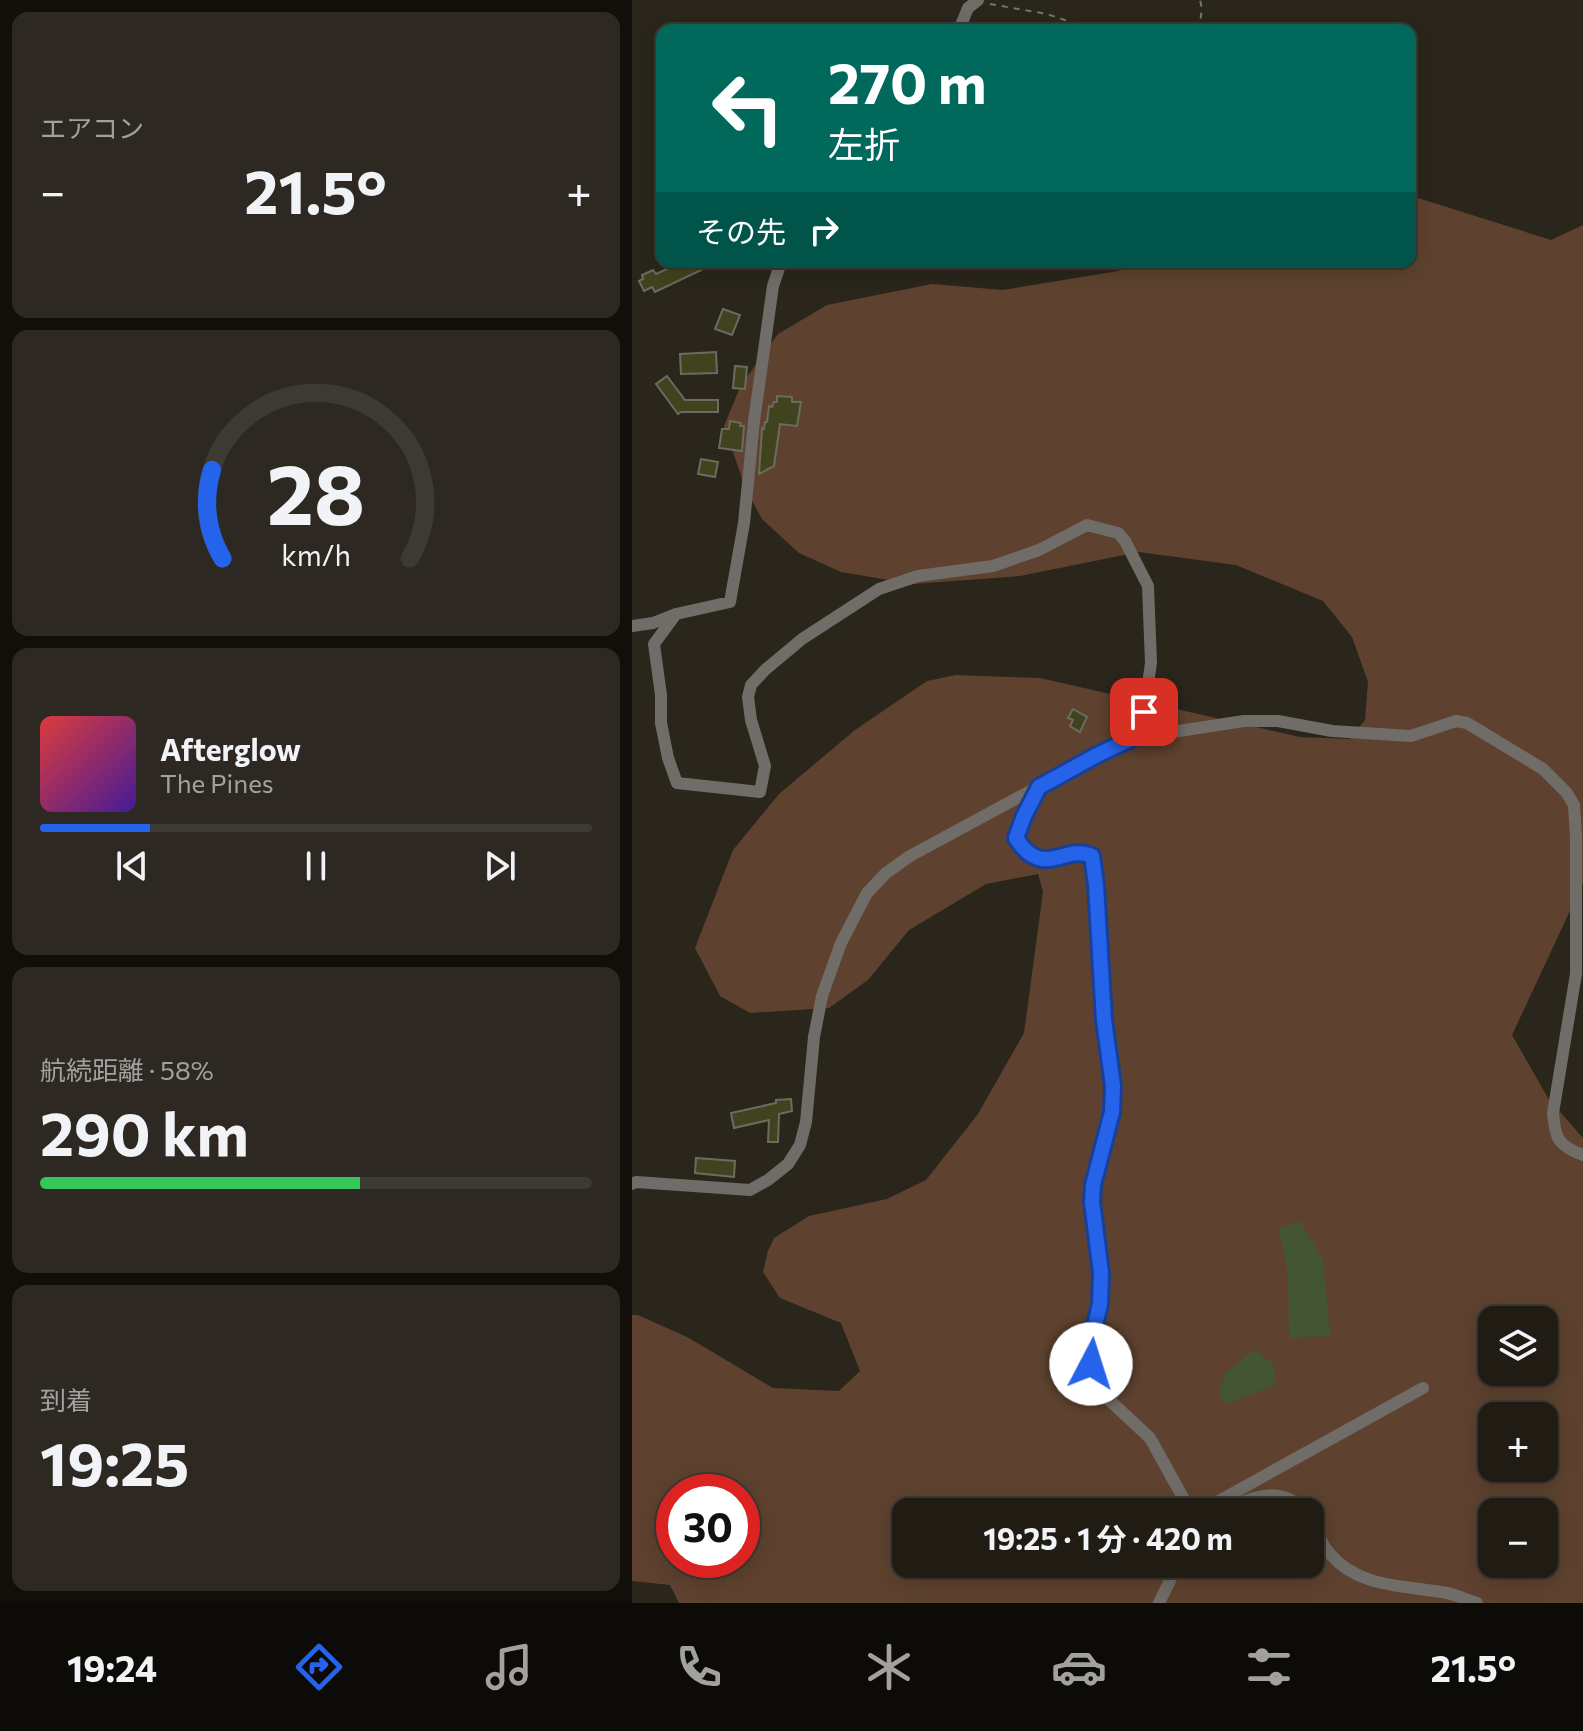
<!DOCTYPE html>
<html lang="ja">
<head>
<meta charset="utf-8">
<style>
	body { margin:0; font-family:Commissioner,"Noto Sans JP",sans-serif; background:#2d2922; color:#f1f3f6; height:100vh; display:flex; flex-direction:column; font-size:30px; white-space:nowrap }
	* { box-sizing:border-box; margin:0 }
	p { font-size:26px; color:#a2a1a0 }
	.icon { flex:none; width:44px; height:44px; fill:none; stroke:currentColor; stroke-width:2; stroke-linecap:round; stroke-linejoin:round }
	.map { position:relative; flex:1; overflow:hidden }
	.panel { display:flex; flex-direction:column; gap:12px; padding:12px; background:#120f0b; width:632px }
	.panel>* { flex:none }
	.banner { position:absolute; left:24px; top:24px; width:760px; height:244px; border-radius:16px; box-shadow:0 4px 20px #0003,0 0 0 2px #3d3a34; background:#00695c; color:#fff; overflow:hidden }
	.fabs { position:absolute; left:846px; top:1306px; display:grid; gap:16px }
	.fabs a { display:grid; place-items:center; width:80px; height:80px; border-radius:16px; background:#201c14; box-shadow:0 4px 20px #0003,0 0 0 2px #3d3a34; font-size:40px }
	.speed { position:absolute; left:24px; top:1474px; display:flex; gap:16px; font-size:40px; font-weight:700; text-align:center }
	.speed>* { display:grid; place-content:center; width:104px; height:104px; border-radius:50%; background:#201c14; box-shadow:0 4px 20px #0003,0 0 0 2px #3d3a34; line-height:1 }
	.speed .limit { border:12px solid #d22; background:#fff; color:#111 }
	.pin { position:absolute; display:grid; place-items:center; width:68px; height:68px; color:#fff; margin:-34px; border-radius:16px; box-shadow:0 4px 12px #0006 }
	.me { position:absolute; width:88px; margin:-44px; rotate:5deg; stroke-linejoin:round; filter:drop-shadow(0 0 6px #0008) }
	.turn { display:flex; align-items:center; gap:28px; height:168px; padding:0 40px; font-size:36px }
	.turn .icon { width:104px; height:104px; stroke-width:2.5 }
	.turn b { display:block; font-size:56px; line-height:68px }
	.then { display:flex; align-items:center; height:76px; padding:0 40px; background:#0003; gap:16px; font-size:30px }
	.big { font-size:60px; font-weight:700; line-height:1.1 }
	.panel .card { flex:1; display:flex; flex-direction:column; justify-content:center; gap:12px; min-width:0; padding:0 28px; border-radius:16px; background:#2d2922 }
	.panel .dial { align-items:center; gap:0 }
	.dial svg { height:208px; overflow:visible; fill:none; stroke:#3d3a34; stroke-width:7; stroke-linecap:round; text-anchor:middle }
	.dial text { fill:#f1f3f6; stroke:none }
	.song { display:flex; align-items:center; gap:24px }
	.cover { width:96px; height:96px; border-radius:12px; background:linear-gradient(135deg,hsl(0 70% 55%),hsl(260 70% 35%)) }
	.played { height:8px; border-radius:4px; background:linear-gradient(90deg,#2563eb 20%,#3d3a34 20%) }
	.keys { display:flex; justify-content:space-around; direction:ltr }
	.heat { display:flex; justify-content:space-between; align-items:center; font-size:44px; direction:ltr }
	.charge { height:12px; border-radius:6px; background:linear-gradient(90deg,#34c759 58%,#3d3a34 0) }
	.trip { position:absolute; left:260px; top:1498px; width:432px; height:80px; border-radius:16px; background:#201c14; box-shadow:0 4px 20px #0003,0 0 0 2px #3d3a34; font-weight:700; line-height:80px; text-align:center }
	.menu { display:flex; height:128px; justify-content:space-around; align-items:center; background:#0d0b08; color:#a2a1a0 }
	.menu .icon { width:56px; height:56px }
	.menu .on { color:#2563eb }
	.menu b { font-size:36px; color:#f1f3f6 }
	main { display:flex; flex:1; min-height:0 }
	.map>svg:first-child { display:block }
</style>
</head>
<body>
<main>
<section class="panel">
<div class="card"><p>エアコン</p>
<div class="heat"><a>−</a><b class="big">21.5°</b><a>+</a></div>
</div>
<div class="card dial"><svg viewBox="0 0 100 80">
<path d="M14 69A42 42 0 1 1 86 69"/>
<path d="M14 69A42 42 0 0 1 10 35" stroke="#2563eb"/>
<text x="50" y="56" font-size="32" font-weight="700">28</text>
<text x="50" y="72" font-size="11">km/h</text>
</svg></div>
<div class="card">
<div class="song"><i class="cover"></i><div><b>Afterglow</b><p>The Pines</p></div></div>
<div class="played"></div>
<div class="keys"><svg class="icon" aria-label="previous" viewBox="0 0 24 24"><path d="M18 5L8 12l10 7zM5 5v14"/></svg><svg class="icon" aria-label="pause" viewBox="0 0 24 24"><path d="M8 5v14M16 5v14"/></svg><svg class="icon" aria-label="next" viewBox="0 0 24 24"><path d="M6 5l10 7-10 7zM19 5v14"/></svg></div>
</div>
<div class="card"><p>航続距離 · 58%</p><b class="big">290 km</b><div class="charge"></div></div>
<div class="card"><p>到着</p><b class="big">19:25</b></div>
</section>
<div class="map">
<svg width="951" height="1603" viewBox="0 0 951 1603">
	<rect width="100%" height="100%" fill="#2a261b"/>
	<path fill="#5e422f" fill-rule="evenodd" d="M 778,197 L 786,198 L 919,240 L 951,225 L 951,883 L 880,1035 L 916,1098 L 951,1138 L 951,1603 L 47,1603 L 38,1585 L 0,1581 L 0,1315 L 6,1315 L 57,1338 L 141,1388 L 207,1391 L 228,1371 L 209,1323 L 148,1298 L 131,1272 L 136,1251 L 142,1238 L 177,1216 L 255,1199 L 294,1180 L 346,1114 L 392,1033 L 411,892 L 406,874 L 354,884 L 277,930 L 236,980 L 197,1008 L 118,1013 L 88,996 L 63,948 L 101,850 L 147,794 L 223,730 L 295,681 L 324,675 L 408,678 L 668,737 L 718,739 L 733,720 L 736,682 L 720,637 L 691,601 L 604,565 L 507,552 L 388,576 L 281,584 L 209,572 L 167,553 L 130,519 L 114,490 L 92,426 L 109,385 L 146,334 L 195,305 L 300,284 L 371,290 L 486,271 L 515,262 L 778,262 ZM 860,1320 L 912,1320 L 912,1372 L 860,1372 ZM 860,1416 L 912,1416 L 912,1468 L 860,1468 ZM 42,1492 L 110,1492 L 110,1560 L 42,1560 ZM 274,1512 L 678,1512 L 678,1564 L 274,1564 ZM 860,1512 L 912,1512 L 912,1564 L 860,1564 Z"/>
	<path fill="#445535" d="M 668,1221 L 691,1260 L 698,1336 L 657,1338 L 656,1273 L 646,1228 Z
		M 622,1350 L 641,1363 L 644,1385 L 594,1404 L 587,1394 L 593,1373 Z"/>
	<path fill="#41431e" stroke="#6a6c5f" stroke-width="2" d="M 50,262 L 86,262 L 23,292 L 20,287 L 12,291 L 7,281 L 11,279 L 10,275 L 21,270 L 24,274 Z
		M 91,309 L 108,315 L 100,335 L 83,329 Z
		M 84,352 L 85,373 L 49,374 L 48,354 Z
		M 103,366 L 115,367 L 113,389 L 101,388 Z
		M 35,376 L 53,400 L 86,400 L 86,412 L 49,412 L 46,414 L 24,384 Z
		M 145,396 L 160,397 L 160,402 L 169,402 L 165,426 L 148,424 L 142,466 L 127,474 L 130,428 L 132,429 L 133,422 L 135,422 L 137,406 L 140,407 L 142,402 L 145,402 Z
		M 98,421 L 109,423 L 108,426 L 112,426 L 110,451 L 87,448 L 90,429 L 97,429 Z
		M 69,459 L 86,462 L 83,477 L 66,474 Z
		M 441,709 L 455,717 L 448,732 L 438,726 L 441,720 L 436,718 Z
		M 159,1099 L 160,1111 L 147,1114 L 146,1142 L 136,1142 L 137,1120 L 102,1128 L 99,1113 L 144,1103 L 144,1100 Z
		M 64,1158 L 103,1161 L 102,1177 L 63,1173 Z"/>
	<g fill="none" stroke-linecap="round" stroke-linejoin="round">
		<path stroke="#78756c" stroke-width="2" stroke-dasharray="6 6" stroke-linecap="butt" d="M 358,4 L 415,14 L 462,30
			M 565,30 C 569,21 571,9 568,0"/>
		<path stroke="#706c67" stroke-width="12" d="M 327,30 L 336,8 L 346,0
			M 44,614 L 22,644 L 29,695 L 29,723 L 36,758 L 45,783 L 128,792 L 133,766 L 119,720 L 116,697 L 119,685 L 133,670 L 170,639 L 247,589 L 286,576 L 361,566 L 407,550 L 455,525 L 486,533 L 493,541 L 516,586 L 519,663 L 512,712 L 501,738
			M 0,626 L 21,623 L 44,614 L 98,602 L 112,523 L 122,421 L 141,286 L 149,262
			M 407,787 L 392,816 L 384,838 C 411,880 433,843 460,856 L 464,885 L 472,1020 L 481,1086 L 480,1112 L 461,1185 L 460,1202 L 469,1273 L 468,1304 L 458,1346 L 461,1378 L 464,1386 L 474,1397 L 518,1438 L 559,1512
			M 0,1184 L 4,1182 L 118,1190 L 136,1180 L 156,1164 L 168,1145 L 174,1122 L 182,1037 L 190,996 L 209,943 L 235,893 L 254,873 L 278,856 L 465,755 L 501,738 L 612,721 L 646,721 L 700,731 L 779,736 L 824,721 L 835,723 L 911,769 L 934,792 L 942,805 L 944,837 L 944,974 L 921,1113 C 923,1138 926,1146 951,1155
			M 567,1512 L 791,1388
			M 588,1512 C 615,1499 650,1482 672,1512
			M 678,1522 C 685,1532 690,1545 698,1554 C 728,1589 774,1585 815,1593 C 825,1595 835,1600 845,1603
			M 527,1603 L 546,1564"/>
	</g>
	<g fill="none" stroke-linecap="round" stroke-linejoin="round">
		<defs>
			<path id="route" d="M 459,1364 L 458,1346 L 468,1304 L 469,1273 L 460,1202 L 461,1185 L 480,1112 L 481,1086 L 472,1020 L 464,885 L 460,856 C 433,843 411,881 384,838 L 392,816 L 407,787 L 465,755 L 501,738 L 512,712"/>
		</defs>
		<use href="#route" stroke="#184099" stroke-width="20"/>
		<use href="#route" stroke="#2563eb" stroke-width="14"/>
	</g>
</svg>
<div class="fabs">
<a><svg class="icon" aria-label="layers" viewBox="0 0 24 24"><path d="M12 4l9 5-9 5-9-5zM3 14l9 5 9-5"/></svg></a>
<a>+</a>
<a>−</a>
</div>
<div class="speed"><div class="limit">30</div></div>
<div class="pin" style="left:512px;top:712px;background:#d93025"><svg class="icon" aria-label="arrive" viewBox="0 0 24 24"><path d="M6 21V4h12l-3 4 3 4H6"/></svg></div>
<svg class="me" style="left:459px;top:1364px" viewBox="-20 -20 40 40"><circle r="19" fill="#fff"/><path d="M0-13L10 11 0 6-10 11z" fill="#2563eb"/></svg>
<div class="trip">19:25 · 1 分 · 420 m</div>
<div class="banner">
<div class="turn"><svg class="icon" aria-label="left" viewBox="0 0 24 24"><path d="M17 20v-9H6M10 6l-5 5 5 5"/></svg><div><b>270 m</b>左折</div></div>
<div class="then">その先<svg class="icon" aria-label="right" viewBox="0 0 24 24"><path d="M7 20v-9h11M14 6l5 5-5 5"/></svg></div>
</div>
</div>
</main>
<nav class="menu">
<b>19:24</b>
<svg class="icon on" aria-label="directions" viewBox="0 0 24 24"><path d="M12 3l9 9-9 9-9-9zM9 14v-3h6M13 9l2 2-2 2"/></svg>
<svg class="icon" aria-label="music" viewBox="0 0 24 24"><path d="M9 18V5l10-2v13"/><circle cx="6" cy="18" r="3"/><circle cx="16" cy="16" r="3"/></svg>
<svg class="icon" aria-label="phone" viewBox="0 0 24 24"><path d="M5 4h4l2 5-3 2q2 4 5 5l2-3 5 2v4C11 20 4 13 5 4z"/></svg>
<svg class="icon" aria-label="climate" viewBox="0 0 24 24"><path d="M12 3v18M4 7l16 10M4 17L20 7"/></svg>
<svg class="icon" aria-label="car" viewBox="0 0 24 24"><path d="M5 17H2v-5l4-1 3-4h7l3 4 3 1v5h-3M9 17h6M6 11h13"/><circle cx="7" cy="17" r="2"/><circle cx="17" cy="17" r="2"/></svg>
<svg class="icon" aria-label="filters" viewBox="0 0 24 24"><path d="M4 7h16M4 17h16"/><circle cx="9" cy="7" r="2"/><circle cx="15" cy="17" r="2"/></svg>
<b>21.5°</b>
</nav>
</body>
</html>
